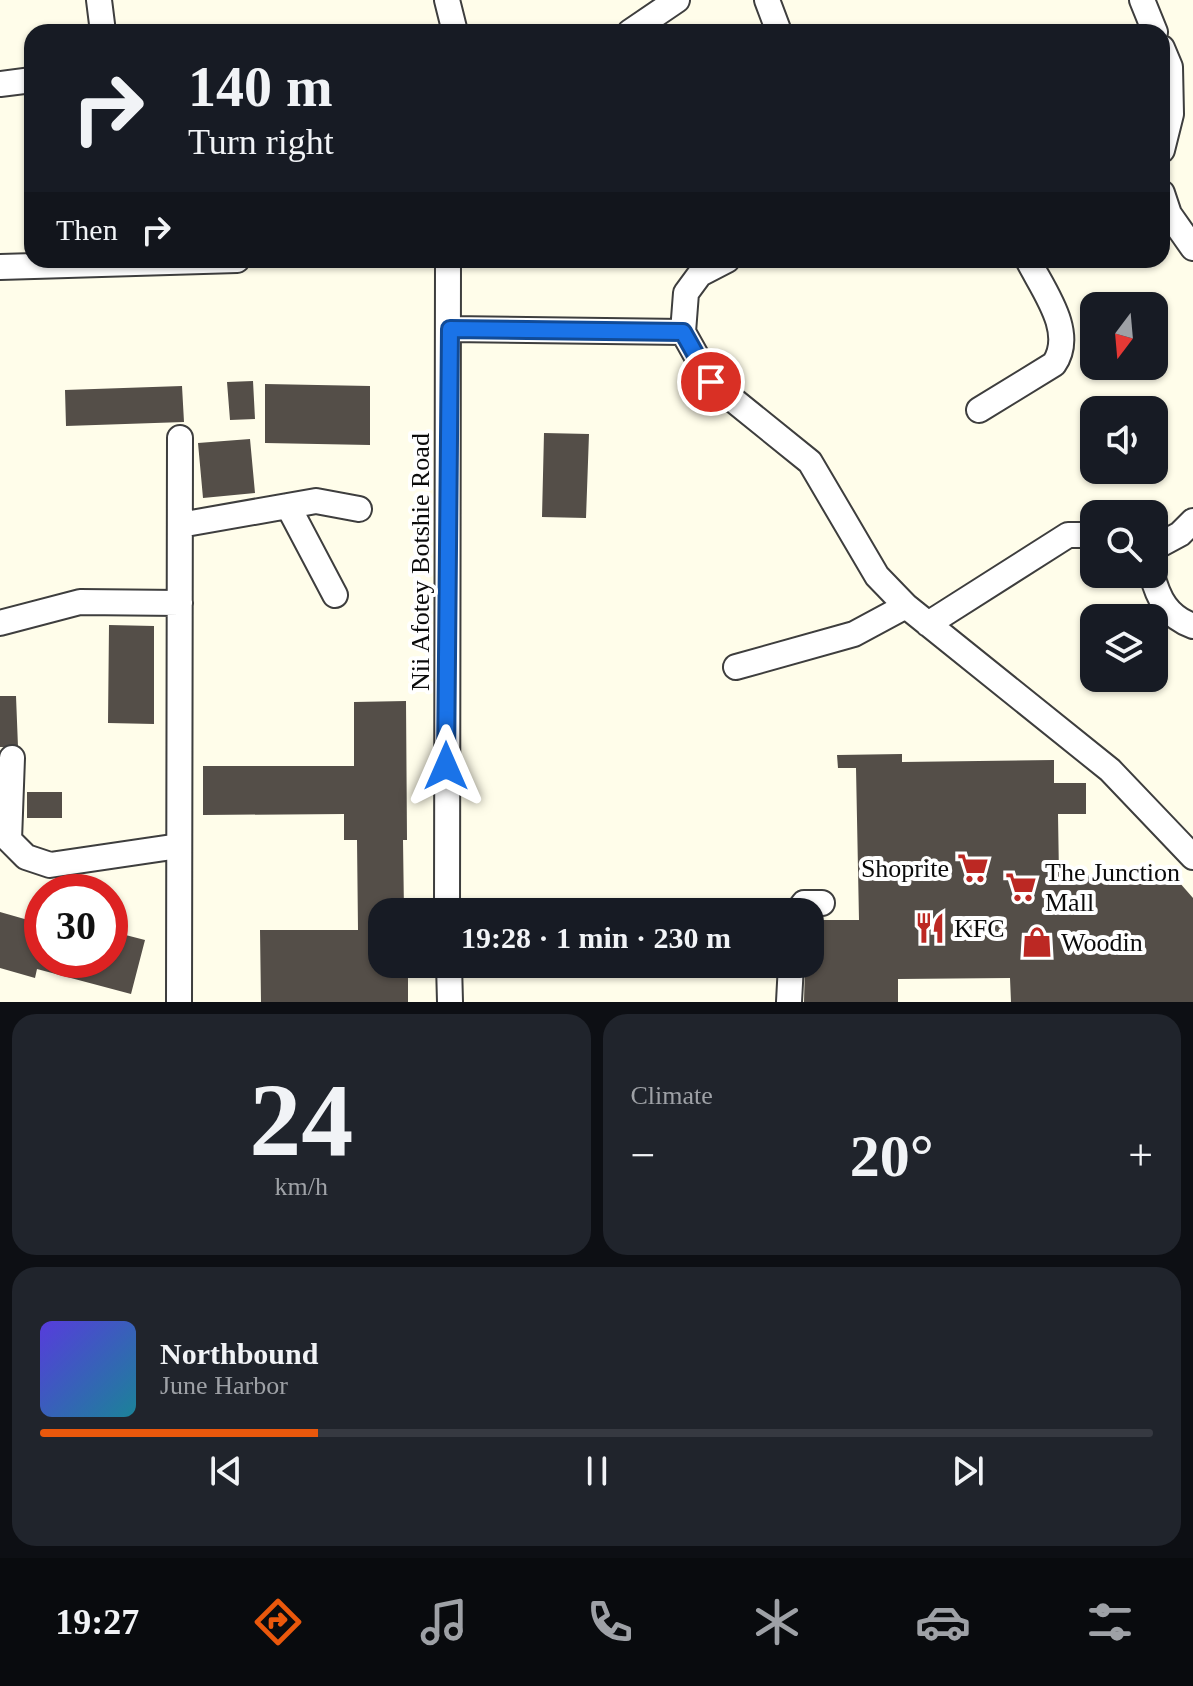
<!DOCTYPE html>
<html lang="en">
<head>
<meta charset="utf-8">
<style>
	body { margin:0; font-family:Georgia,serif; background:#20242c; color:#f1f3f6; height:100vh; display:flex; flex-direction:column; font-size:30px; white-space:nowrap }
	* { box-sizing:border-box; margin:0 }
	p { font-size:26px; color:#9ea1a6 }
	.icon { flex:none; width:44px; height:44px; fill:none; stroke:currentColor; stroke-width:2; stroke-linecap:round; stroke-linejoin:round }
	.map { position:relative; height:1002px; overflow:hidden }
	.sheet { display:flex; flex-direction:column; gap:12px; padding:12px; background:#0d0f14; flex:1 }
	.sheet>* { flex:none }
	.hud { position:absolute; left:24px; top:24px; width:1146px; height:244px; border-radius:24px; box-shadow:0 2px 6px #0004; background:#171b24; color:#f1f3f6; overflow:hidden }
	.needle { width:52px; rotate:196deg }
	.fabs { position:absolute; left:1080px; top:292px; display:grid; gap:16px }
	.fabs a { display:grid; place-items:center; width:88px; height:88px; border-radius:16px; background:#171b24; box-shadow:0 2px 6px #0004; font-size:40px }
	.speed { position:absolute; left:24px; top:874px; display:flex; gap:16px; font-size:40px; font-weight:700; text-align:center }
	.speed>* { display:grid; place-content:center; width:104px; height:104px; border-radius:50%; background:#171b24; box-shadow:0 2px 6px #0004; line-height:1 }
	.speed .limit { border:12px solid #d22; background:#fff; color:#111 }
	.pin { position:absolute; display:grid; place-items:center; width:68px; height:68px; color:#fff; margin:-34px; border:4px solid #fff; border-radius:50%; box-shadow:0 2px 8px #0007 }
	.me { position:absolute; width:88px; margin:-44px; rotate:0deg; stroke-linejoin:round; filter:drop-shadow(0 0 6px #0008) }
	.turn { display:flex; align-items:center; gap:28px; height:168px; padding:0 32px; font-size:36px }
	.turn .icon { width:104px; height:104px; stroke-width:2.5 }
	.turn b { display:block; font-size:56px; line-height:68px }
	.then { display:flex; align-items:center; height:76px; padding:0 32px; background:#0003; gap:16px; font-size:30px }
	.big { font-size:60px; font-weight:700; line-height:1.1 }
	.sheet .widget { flex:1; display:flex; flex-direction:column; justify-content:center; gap:12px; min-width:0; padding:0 28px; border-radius:24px; background:#20242c }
	.sheet .dial { align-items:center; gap:0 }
	.dial b { font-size:104px; line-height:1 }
	.song { display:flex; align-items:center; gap:24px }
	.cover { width:96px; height:96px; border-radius:12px; background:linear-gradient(135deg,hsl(250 70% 55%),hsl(190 70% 35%)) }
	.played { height:8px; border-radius:4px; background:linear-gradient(90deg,#ea580c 25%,#363941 25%) }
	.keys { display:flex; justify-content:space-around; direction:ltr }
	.heat { display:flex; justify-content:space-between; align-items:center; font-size:44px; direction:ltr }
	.sheet .tiles { flex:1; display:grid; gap:12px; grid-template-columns:1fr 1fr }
	.widget:last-child { grid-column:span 2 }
	.trip { position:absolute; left:368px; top:898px; width:456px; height:80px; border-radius:24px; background:#171b24; box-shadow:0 2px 6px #0004; font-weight:700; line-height:80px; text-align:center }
	.dock { display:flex; height:128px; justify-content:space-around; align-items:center; background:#090b0e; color:#9ea1a6 }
	.dock .icon { width:56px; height:56px }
	.dock .on { color:#ea580c }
	.dock b { font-size:36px; color:#f1f3f6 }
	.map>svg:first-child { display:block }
</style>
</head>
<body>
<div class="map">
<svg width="1193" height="1002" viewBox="0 0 1193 1002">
	<rect width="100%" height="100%" fill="#fffdea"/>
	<path fill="#544e48" d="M 253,381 L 255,419 L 230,420 L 227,382 Z
		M 265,384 L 370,386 L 370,445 L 265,443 Z
		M 182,386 L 184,422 L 66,426 L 65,390 Z
		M 544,433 L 589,434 L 586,518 L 542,517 Z
		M 250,439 L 255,493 L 203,498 L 198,443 Z
		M 109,625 L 154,626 L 154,724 L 108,723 Z
		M 0,696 L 16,696 L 18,747 L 0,747 Z
		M 406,701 L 407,840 L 403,840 L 404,912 L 382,912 L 382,964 L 408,964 L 408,1002 L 261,1002 L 260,930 L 358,930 L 357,840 L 344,840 L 344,814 L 203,815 L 203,766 L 354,766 L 354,702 Z
		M 902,754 L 902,762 L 1054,760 L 1054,783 L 1086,783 L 1086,814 L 1058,814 L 1059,876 L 1172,874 L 1193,898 L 1193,1002 L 1011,1002 L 1010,978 L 898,979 L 898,1002 L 804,1002 L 805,964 L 810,964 L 810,920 L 859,920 L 856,768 L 838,768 L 837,755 Z
		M 27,792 L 62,792 L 62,818 L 27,818 Z
		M 0,912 L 42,924 L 42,960 L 110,960 L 110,931 L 145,940 L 131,994 L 37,969 L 35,978 L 0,968 Z"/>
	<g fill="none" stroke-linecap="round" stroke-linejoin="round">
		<defs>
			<path id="minor" d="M 99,0 L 103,32
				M 447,0 L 455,32
				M 767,0 L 779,32
				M 1142,0 L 1155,32
				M 630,32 L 677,0
				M 1162,48 L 1170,67 L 1171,114 L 1162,150
				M 0,84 L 32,80
				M 1162,193 L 1169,214 L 1193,248
				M 727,260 L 700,274 L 686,293 L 683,332 L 711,382 L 810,462 L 877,576 L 906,606 L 1110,770 L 1193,857
				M 0,267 L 237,260
				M 450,329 L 683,332
				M 979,410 L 1054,364 C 1076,332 1043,290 1028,260
				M 288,506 L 335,595
				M 180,525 L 316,501 L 359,509
				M 1154,548 L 1180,534 L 1193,521
				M 1152,574 C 1158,599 1168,617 1193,626
				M 0,623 L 80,602 L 180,603
				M 928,624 L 1068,535 L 1094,535
				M 736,667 L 854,634 L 906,606
				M 12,758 L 9,840 L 26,857 L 50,865 L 179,846
				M 447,912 L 448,260
				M 797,912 L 804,903 L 822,903
				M 449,964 L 450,1002
				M 179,1002 L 180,438
				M 789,1002 L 791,964"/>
		</defs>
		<use href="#minor" stroke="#3e3e3e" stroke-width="28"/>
		<use href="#minor" stroke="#fff" stroke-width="24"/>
	</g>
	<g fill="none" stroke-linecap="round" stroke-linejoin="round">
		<defs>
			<path id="route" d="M 446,766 L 450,329 L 683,332 L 711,382"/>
		</defs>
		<use href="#route" stroke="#114b97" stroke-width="20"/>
		<use href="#route" stroke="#1a73e8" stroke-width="14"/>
	</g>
	<defs>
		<symbol id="supermarket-bare" viewBox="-9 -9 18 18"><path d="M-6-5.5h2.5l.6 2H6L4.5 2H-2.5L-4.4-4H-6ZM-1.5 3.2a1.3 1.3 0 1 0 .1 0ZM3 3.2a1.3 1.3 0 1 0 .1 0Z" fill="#bc2823" stroke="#fff" stroke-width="2.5" paint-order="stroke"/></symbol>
		<symbol id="restaurant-bare" viewBox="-9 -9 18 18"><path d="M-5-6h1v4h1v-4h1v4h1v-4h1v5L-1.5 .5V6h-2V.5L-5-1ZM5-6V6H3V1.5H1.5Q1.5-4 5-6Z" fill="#bc2823" stroke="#fff" stroke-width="2.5" paint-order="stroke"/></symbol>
		<symbol id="shop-bare" viewBox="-9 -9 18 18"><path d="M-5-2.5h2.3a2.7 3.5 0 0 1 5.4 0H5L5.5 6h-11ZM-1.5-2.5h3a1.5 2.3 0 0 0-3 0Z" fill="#bc2823" stroke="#fff" stroke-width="2.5" paint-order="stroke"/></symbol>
	</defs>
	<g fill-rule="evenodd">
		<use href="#supermarket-bare" x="951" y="846" width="44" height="44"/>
		<use href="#supermarket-bare" x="999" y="865" width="44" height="44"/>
		<use href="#restaurant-bare" x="908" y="906" width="44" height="44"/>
		<use href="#shop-bare" x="1015" y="920" width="44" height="44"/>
	</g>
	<g text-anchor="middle" stroke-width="8" stroke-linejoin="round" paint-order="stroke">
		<g font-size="26" fill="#0b0b0b" stroke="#fff">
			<text transform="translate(420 562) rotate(-90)" y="9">Nii Afotey Botshie Road</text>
		</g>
		<g font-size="26" fill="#0b0b0b" stroke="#fff" text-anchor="start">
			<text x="949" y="877" text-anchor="end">Shoprite</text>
			<text x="1045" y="881">The Junction<tspan x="1045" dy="30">Mall</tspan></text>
			<text x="954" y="937">KFC</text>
			<text x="1061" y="951">Woodin</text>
		</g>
	</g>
</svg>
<div class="fabs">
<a><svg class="needle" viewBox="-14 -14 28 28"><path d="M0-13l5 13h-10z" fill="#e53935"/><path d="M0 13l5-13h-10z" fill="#9ea1a6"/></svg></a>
<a><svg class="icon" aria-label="sound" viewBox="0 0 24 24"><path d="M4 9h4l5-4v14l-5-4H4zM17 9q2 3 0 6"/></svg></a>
<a><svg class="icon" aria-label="search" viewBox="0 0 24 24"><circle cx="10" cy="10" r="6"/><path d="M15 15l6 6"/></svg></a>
<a><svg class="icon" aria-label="layers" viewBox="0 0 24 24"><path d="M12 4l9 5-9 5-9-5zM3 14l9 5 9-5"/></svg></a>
</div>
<div class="speed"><div class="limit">30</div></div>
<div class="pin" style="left:711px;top:382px;background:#d93025"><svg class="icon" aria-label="arrive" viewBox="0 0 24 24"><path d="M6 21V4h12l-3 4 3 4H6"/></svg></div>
<svg class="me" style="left:446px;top:766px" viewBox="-20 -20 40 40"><path d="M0-17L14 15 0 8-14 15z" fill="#1a73e8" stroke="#fff" stroke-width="4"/></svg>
<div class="trip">19:28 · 1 min · 230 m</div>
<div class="hud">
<div class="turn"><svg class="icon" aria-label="right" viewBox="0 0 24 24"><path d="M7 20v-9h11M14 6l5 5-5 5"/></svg><div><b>140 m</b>Turn right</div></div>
<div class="then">Then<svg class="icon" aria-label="right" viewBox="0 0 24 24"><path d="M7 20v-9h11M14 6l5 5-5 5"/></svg></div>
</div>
</div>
<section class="sheet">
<div class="tiles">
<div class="widget dial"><b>24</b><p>km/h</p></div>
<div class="widget"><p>Climate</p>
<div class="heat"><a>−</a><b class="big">20°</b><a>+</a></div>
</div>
<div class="widget">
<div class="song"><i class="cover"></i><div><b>Northbound</b><p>June Harbor</p></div></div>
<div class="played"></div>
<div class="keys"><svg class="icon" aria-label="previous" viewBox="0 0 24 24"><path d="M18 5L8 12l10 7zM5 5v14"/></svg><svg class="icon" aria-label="pause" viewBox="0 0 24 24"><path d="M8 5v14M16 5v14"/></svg><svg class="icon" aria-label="next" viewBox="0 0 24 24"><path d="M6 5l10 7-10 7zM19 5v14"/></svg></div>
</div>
</div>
</section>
<nav class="dock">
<b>19:27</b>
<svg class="icon on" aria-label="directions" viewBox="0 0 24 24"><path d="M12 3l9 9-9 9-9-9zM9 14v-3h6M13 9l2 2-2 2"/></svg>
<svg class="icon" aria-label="music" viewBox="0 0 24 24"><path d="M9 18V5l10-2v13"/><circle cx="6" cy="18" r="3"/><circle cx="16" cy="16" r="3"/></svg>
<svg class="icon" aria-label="phone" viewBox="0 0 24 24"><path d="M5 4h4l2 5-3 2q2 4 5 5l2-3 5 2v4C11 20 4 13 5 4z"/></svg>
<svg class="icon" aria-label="climate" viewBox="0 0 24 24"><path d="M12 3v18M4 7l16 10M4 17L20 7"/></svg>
<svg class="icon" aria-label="car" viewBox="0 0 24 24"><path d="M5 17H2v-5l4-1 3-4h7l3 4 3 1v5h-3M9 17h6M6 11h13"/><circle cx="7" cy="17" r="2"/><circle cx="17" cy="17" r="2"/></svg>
<svg class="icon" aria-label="filters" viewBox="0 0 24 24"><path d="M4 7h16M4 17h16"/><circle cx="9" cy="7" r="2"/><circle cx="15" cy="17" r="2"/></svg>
</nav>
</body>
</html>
